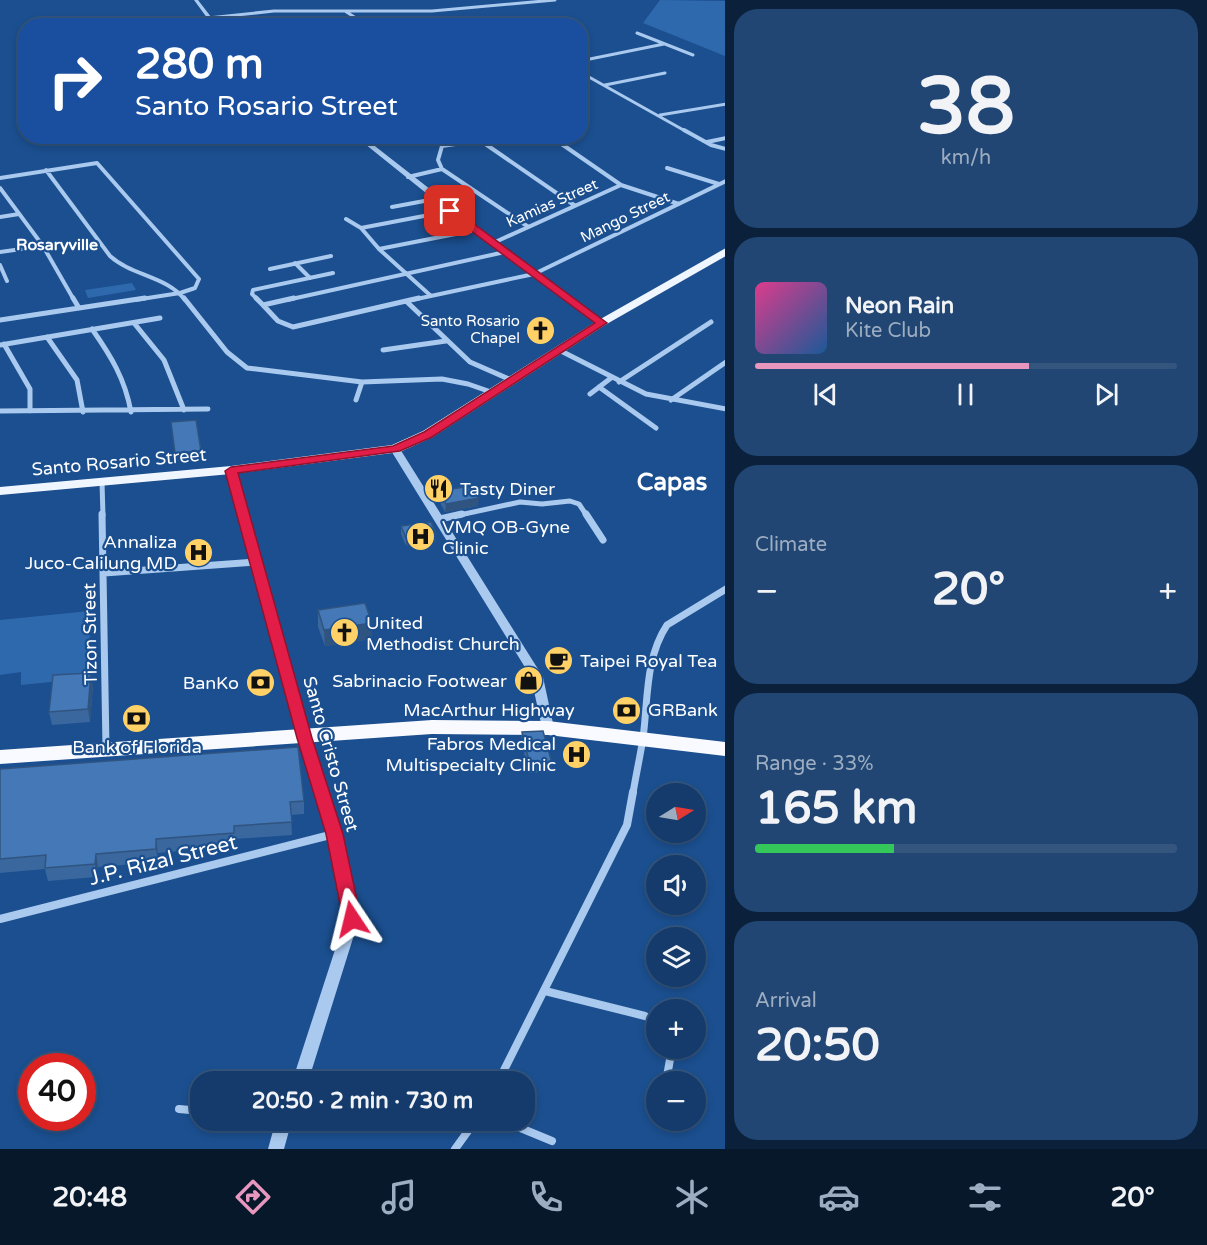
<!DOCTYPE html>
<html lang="en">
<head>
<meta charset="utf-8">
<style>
	body { margin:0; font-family:"Varela Round",sans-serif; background:#214673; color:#f1f3f6; height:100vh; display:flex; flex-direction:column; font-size:22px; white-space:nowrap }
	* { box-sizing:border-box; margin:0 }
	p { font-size:20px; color:#9dadc1 }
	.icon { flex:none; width:33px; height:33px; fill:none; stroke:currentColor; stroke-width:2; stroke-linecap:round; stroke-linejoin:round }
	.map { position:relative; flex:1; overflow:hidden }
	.panel { display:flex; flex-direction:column; gap:9px; padding:9px; background:#0b203b; width:482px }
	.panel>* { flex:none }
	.banner { position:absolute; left:18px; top:18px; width:570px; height:126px; border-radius:24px; box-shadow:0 3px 9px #0003,0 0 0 2px #33557e; background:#1a4fa0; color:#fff; overflow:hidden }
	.needle { width:39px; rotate:79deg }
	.buttons { position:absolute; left:646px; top:783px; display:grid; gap:12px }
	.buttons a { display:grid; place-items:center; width:60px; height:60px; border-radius:50%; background:#143b6b; box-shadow:0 3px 9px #0003,0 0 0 2px #33557e; font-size:30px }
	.speed { position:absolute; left:18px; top:1053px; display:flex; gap:12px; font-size:30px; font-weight:700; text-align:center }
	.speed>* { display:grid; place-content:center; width:78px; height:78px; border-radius:50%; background:#143b6b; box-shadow:0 3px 9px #0003,0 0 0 2px #33557e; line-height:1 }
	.speed .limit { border:9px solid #d22; background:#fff; color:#111 }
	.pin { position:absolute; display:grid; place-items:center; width:51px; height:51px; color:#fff; margin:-26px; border-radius:12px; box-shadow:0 3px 9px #0006 }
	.me { position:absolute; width:66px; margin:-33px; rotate:350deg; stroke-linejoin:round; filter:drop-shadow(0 0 4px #0008) }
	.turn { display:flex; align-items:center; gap:21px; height:126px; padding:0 18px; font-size:27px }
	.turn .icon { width:78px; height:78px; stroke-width:2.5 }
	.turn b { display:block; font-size:42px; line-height:51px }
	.big { font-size:45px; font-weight:700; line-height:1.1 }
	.panel .tile { flex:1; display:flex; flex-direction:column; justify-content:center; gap:9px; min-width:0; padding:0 21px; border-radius:24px; background:#214673 }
	.panel .dial { align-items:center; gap:0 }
	.dial b { font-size:78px; line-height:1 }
	.song { display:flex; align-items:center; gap:18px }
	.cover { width:72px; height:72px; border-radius:9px; background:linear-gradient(135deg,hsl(330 70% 55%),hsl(210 70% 35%)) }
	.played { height:6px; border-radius:3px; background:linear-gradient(90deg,#e797bd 65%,#33557e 65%) }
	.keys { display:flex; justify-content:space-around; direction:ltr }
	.heat { display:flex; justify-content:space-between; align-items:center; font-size:33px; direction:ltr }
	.charge { height:9px; border-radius:4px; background:linear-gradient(90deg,#34c759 33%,#33557e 0) }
	.trip { position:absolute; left:190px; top:1071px; width:345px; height:60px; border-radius:24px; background:#143b6b; box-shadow:0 3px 9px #0003,0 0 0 2px #33557e; font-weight:700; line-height:60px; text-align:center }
	.tab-bar { display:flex; height:96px; justify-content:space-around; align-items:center; background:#08182b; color:#9dadc1 }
	.tab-bar .icon { width:42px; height:42px }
	.tab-bar .active { color:#e797bd }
	.tab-bar b { font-size:27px; color:#f1f3f6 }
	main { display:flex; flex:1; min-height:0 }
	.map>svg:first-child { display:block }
</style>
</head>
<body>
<main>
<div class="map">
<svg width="726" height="1149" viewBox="0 0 726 1149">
	<rect width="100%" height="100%" fill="#1b4f8f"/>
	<path fill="#2e69ad" d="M 660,0 L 725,1 L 725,56 L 643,23 Z
		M 132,283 L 136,290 L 88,298 L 85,290 Z
		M 89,611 L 91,678 L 21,685 L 21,672 L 0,675 L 0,620 Z"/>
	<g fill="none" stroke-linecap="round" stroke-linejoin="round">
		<path stroke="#a9c9ee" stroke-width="3" d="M 345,11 L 368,26
			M 208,18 L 274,11 L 432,11 L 555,0
			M 637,33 L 693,55
			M 580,61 L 664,44
			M 580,72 L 687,132
			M 605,85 L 665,73
			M 660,115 L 726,104"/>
		<path stroke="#a9c9ee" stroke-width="4" d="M 684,130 L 711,145 L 726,149
			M 509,136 L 442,146 L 438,160 L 442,169 L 527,226
			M 550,136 L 621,185 L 679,204
			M 481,141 L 574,205
			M 707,142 L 726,138
			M 365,143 L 398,136
			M 667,168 L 719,184
			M 46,170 L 110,256 C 132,276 167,276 185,300
			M 408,177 L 442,169
			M 0,178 L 97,163 L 199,279 L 195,288 L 180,293 L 135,300
			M 0,188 L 43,246 L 74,300
			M 392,207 L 435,199
			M 0,217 L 19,214
			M 346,219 L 361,228
			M 493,243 L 621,185
			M 379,249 L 476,230
			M 0,252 L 43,246
			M 295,263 L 310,278
			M 0,265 L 7,281
			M 270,269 L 331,256
			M 431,296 L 379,249 L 361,228 L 450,211
			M 258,300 L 252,294 L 253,290 L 333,273
			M 287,300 L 505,252
			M 412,300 L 534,274 L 726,181"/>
		<path stroke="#a9c9ee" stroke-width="5" d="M 73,298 L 79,308
			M 184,298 L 227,352 L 247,368 L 362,382 L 442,379 L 468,384 L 491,392
			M 256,298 L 263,305
			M 294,298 L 263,305 L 278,321 L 293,327 L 406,301 L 470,362 L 511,380
			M 406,301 L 419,298
			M 0,320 L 145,298
			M 134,323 L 164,360 L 184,410
			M 92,329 C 111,356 125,379 131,412
			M 47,337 L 77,380 L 83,412
			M 4,344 L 30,389 L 30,411
			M 0,345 L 160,318
			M 383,350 L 446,341
			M 559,350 L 646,394 L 726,409
			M 619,382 L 711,322
			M 599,387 L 656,428
			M 590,394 L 611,378
			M 356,400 L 362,382
			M 671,400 L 726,362
			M 0,411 L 208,409
			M 231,470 L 244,516
			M 102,482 L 103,516
			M 455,516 L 520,502 L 542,504 L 570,501 L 579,504 L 587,516"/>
		<path stroke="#a9c9ee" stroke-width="7" d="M 102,514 L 106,748
			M 243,514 L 304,736
			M 586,514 L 603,540
			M 440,519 L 462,514
			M 104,573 L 257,562
			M 633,793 C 636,775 640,757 643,738 C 648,701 645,658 667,625 L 726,589"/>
		<path stroke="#a9c9ee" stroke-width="8" d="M 0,919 L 334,834
			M 545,991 L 645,1016 L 657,1022
			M 498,1082 L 627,825 L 633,792
			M 666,1082 L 672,1048
			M 179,1109 L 201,1111
			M 501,1120 L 552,1141
			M 455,1149 L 476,1120"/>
		<path fill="#a9c9ee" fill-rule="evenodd" d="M 194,0 L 198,0 L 218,26 L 213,26 Z
			M 355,136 L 362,136 L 508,250 L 604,321 L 604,325 L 598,325 L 502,254 Z
			M 395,446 L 400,449 L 543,677 L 554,728 L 552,731 L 544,731 L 542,728 L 531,677 L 390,449 Z
			M 305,734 L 309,735 L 311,738 L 341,834 L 359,919 L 308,1082 L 292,1082 L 345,919 L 327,834 L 299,738 L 301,735 Z
			M 276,1120 L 292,1120 L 284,1149 L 268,1149 Z"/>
		<path fill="#f0f6ff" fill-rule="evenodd" d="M 726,248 L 726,256 L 605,325 L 433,437 L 400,452 L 231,474 L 0,495 L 0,487 L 231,466 L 392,445 L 423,431 L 597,321 Z"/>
		<path fill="#f8faff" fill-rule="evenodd" d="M 432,720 L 548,721 L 726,742 L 726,756 L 548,735 L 432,734 L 0,764 L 0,750 Z"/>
	</g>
	<path fill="#3a679d" d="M 171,422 L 201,451 L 201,459 L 176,461 Z
		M 439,491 L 478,506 L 445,512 L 438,499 Z
		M 401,526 L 436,534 L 436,542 L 406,546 L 401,534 Z
		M 318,610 L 372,639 L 325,646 L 318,627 Z
		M 93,685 L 90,722 L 52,725 L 49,712 Z
		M 522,732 L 552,763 L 551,772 L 529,773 L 521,741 Z
		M 0,769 L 304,801 L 304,814 L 291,815 L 292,835 L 235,839 L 235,846 L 158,853 L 158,862 L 98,867 L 97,877 L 48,881 L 45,869 L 0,873 Z"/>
	<path fill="#305480" d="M 479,498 L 478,506 L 445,512 L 446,504 Z
		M 436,534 L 436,542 L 406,546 L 406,538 Z
		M 372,623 L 372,639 L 325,646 L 324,630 Z
		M 91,673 L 93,685 L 90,722 L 88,709 Z
		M 156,839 L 158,853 L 158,862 L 156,849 Z
		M 96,854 L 98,867 L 97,877 L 95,864 Z"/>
	<path fill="#4478b7" stroke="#305480" stroke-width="1.5" d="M 196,420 L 201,451 L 175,453 L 171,422 Z
		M 471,486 L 479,498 L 446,504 L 439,491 Z
		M 431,522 L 436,534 L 406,538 L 401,526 Z
		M 365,603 L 372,623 L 324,630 L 318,610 Z
		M 91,673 L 88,709 L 49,712 L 53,675 Z
		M 543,731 L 552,763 L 530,765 L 522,732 Z
		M 298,747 L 304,801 L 290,802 L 292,822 L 234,826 L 234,833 L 156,839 L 156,849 L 96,854 L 95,864 L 45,868 L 46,855 L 0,859 L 0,769 Z"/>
	<path fill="#e11d48" stroke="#92132f" stroke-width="1.5" d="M 447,209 L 454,209 L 607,323 L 432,437 L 400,451 L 238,473 L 312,738 L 343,834 L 361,919 L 359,925 L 352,927 L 346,925 L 343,919 L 326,834 L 297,738 L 225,471 L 231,467 L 393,446 L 424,432 L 595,323 L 447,213 Z"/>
	<defs>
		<symbol id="church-disc" viewBox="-11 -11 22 22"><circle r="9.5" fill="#ffd166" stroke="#1b4f8f"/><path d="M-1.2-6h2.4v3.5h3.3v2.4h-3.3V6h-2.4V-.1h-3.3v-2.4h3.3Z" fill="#111"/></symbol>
		<symbol id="restaurant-disc" viewBox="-11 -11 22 22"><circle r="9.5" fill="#ffd166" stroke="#1b4f8f"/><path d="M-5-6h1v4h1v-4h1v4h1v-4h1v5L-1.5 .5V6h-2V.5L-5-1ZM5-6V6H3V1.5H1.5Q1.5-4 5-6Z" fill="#111"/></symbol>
		<symbol id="hospital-disc" viewBox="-11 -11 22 22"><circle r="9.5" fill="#ffd166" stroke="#1b4f8f"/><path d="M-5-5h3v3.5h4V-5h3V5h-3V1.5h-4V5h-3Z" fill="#111"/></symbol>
		<symbol id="cafe-disc" viewBox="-11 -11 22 22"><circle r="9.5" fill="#ffd166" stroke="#1b4f8f"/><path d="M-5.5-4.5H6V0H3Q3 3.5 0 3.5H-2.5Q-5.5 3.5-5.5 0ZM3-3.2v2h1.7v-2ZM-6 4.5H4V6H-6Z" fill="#111"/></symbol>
		<symbol id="shop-disc" viewBox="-11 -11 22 22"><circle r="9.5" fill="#ffd166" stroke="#1b4f8f"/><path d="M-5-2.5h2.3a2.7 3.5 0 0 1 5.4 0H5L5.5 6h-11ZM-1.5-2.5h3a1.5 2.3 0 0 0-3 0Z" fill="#111"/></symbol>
		<symbol id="bank-disc" viewBox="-11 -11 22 22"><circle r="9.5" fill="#ffd166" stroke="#1b4f8f"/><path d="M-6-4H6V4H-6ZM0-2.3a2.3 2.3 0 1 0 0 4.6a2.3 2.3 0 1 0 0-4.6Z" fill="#111"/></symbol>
	</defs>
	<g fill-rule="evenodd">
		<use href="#church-disc" x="524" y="314" width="33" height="33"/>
		<use href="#restaurant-disc" x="422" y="472" width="33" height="33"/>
		<use href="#hospital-disc" x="404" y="520" width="33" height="33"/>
		<use href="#hospital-disc" x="182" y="536" width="33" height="33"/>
		<use href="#church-disc" x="328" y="616" width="33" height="33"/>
		<use href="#cafe-disc" x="542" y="644" width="33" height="33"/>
		<use href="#shop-disc" x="512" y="664" width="33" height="33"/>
		<use href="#bank-disc" x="244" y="666" width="33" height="33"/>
		<use href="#bank-disc" x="610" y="694" width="33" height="33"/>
		<use href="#bank-disc" x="120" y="702" width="33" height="33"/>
		<use href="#hospital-disc" x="560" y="738" width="33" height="33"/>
	</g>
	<g text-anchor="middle" stroke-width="4.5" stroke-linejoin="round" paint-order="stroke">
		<g font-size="15" fill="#fff" stroke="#1b4f8f">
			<text transform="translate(552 203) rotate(-24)" y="5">Kamias Street</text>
			<text transform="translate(625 217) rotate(-26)" y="5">Mango Street</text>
		</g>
		<g font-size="15" fill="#fff" stroke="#1b4f8f" text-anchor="end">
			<text x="520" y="326">Santo Rosario<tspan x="520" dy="17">Chapel</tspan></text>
		</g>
		<g font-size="16" font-weight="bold" fill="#fff" stroke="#1b4f8f">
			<text x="57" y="250">Rosaryville</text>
		</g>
		<g font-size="18" fill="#fff" stroke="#1b4f8f">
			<text transform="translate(119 462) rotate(-5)" y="6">Santo Rosario Street</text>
			<text transform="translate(90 634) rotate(-91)" y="6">Tizon Street</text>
			<text x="489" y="716">MacArthur Highway</text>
			<text transform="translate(331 754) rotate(74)" y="6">Santo Cristo Street</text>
		</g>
		<g font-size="18" fill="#fff" stroke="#1b4f8f" text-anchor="start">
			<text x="460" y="495">Tasty Diner</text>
			<text x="442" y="533">VMQ OB-Gyne<tspan x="442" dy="21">Clinic</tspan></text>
			<text x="177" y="548" text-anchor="end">Annaliza<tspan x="177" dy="21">Juco-Calilung MD</tspan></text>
			<text x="366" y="629">United<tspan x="366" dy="21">Methodist Church</tspan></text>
			<text x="580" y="667">Taipei Royal Tea</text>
			<text x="507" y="687" text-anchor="end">Sabrinacio Footwear</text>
			<text x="239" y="689" text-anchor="end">BanKo</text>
			<text x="648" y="716">GRBank</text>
			<text x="556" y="750" text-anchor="end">Fabros Medical<tspan x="556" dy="21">Multispecialty Clinic</tspan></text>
			<text x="137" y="753" text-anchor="middle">Bank of Florida</text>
		</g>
		<g font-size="21" fill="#fff" stroke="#1b4f8f">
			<text transform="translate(163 860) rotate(-14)" y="7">J.P. Rizal Street</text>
		</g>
		<g font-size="24" font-weight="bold" fill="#fff" stroke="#1b4f8f">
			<text x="672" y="490">Capas</text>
		</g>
	</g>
</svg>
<div class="buttons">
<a><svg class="needle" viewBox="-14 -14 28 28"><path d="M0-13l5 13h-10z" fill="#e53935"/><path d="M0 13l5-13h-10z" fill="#9dadc1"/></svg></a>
<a><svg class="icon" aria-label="sound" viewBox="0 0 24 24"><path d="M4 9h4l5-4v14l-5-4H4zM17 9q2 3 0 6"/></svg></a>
<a><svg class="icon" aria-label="layers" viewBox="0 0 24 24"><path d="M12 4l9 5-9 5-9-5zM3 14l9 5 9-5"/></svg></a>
<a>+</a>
<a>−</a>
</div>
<div class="speed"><div class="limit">40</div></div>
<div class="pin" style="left:450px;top:211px;background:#d93025"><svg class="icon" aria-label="arrive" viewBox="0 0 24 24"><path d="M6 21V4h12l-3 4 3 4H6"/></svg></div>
<svg class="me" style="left:352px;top:919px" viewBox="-20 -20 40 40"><path d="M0-17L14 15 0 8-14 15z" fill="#e11d48" stroke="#fff" stroke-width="4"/></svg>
<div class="trip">20:50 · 2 min · 730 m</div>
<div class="banner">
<div class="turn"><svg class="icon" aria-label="right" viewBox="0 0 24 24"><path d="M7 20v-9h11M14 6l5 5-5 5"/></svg><div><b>280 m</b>Santo Rosario Street</div></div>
</div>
</div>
<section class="panel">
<div class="tile dial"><b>38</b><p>km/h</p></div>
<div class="tile">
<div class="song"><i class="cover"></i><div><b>Neon Rain</b><p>Kite Club</p></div></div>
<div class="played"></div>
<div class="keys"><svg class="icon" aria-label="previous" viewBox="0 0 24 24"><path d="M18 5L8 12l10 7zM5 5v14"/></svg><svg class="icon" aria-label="pause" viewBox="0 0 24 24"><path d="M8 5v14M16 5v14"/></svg><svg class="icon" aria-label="next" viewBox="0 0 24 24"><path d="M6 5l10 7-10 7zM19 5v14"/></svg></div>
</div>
<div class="tile"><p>Climate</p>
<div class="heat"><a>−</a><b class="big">20°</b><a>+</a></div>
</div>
<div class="tile"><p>Range · 33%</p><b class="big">165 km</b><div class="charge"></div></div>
<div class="tile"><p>Arrival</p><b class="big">20:50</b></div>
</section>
</main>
<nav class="tab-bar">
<b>20:48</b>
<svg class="icon active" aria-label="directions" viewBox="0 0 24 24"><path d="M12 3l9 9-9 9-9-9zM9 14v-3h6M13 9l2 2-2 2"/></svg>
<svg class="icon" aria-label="music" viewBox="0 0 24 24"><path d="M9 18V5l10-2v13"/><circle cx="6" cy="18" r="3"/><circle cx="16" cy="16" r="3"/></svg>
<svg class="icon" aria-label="phone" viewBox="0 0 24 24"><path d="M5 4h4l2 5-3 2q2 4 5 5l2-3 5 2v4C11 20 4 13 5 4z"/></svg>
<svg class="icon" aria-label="climate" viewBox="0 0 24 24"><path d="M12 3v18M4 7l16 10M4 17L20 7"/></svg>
<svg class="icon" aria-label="car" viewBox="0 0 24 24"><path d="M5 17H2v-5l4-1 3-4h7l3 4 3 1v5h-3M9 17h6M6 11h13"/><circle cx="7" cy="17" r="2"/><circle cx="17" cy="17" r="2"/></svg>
<svg class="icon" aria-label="filters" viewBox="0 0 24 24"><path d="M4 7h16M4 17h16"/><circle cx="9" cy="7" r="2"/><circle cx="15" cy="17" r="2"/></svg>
<b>20°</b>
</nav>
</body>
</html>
